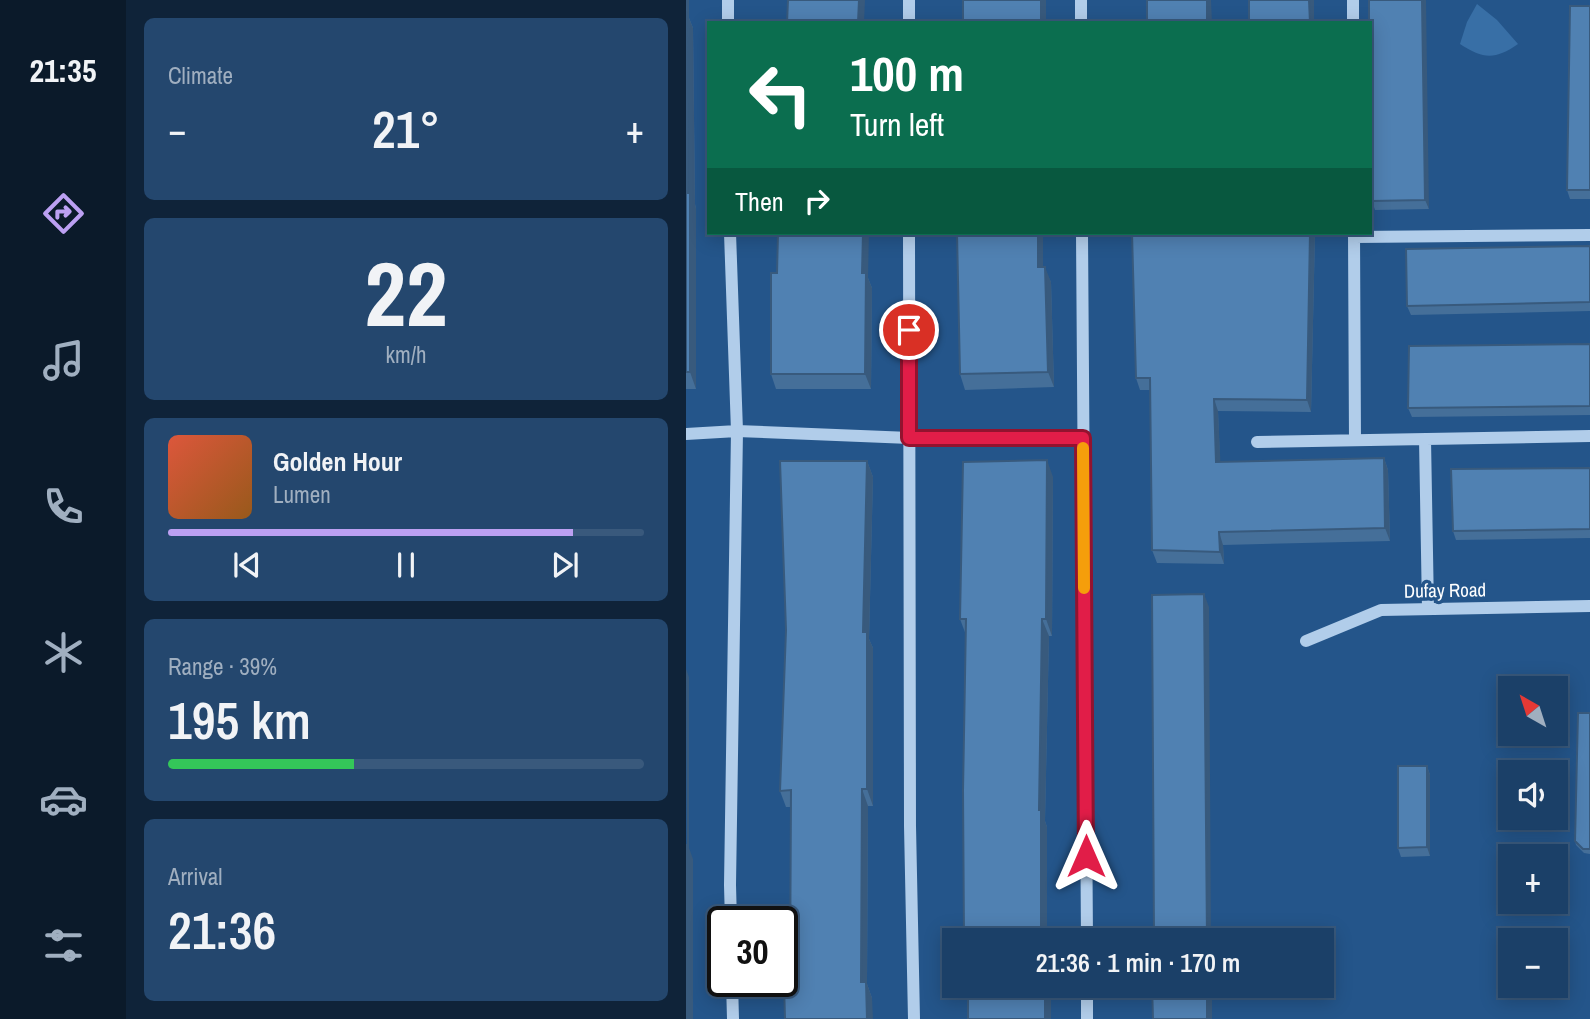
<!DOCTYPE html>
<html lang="en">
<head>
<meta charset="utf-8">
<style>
	body { margin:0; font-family:"Archivo Narrow",sans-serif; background:#24476e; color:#f1f3f6; height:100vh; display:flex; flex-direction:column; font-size:26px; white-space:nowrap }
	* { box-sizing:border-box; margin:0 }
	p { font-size:23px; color:#a0afc0 }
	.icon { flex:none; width:38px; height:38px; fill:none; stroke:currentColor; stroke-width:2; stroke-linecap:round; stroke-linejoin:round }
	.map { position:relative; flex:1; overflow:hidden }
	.details { display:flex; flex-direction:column; gap:18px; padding:18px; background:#0f2339; width:560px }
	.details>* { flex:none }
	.guide { position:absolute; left:21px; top:21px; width:665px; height:214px; border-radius:0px; box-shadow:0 4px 18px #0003,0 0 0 2px #39597c; background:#0b6e4f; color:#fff; overflow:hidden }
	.needle { width:46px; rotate:321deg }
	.fabs { position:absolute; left:812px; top:676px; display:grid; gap:14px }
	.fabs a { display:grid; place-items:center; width:70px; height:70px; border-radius:0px; background:#1b4068; box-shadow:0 4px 18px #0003,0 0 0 2px #39597c; font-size:35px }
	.speed { position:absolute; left:21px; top:906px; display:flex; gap:14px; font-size:35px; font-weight:700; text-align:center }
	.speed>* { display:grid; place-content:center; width:91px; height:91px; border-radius:50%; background:#1b4068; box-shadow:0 4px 18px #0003,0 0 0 2px #39597c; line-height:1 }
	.speed .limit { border:4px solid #111; border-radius:10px; background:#fff; color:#111 }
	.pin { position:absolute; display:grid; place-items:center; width:60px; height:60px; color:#fff; margin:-30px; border:4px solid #fff; border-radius:50%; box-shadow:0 2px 7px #0007 }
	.me { position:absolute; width:77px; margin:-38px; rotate:0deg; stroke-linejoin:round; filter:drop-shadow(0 0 5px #0008) }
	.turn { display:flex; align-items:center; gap:24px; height:147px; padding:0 28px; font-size:32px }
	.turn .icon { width:91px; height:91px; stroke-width:2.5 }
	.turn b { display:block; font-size:49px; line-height:60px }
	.then { display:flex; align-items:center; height:66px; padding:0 28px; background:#0003; gap:14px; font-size:26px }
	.big { font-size:52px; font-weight:600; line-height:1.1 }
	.details .tile { flex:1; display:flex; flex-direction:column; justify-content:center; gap:10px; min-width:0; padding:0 24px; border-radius:10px; background:#24476e }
	.details .dial { align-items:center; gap:0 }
	.dial b { font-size:91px; line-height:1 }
	.song { display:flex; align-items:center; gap:21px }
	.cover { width:84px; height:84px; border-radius:10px; background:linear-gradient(135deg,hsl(10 70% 55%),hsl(30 70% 35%)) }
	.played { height:7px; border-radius:4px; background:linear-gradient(90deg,#bca0f2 85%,#39597c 85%) }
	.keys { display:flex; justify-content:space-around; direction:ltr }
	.heat { display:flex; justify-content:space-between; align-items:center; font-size:38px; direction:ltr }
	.charge { height:10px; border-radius:5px; background:linear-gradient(90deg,#34c759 39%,#39597c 0) }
	.trip { position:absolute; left:256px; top:928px; width:392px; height:70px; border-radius:0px; background:#1b4068; box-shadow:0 4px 18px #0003,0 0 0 2px #39597c; font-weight:600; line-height:70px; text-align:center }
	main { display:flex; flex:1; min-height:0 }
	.menu { display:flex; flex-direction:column; width:126px; justify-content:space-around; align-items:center; background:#0b1a2a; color:#a0afc0 }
	.menu .icon { width:49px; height:49px }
	.menu .selected { color:#bca0f2 }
	.menu b { font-size:32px; color:#f1f3f6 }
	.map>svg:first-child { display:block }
</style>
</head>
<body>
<main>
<nav class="menu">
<b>21:35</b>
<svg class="icon selected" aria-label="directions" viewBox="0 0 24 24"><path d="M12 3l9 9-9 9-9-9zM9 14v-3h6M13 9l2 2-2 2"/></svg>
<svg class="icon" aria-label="music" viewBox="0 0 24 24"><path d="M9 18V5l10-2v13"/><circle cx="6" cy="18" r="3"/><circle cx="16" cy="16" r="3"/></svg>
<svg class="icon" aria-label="phone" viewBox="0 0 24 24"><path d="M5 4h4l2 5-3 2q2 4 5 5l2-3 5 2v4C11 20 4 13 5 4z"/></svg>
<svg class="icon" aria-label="climate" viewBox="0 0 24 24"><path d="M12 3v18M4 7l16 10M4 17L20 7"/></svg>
<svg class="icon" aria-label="car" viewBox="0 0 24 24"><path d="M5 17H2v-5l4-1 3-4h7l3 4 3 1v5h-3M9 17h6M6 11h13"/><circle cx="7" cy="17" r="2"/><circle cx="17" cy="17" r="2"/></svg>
<svg class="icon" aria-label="filters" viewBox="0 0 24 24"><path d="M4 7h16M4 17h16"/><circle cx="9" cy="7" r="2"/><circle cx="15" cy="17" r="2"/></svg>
</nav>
<section class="details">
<div class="tile"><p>Climate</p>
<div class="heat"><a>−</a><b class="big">21°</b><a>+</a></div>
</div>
<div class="tile dial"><b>22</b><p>km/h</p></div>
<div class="tile">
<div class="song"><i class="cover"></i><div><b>Golden Hour</b><p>Lumen</p></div></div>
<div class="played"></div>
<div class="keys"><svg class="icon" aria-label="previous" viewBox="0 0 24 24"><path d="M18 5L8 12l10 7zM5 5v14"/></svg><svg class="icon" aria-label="pause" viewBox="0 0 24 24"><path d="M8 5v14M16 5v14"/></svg><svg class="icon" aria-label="next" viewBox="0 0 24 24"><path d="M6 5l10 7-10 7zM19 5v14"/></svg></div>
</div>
<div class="tile"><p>Range · 39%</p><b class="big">195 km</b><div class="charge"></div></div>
<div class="tile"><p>Arrival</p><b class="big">21:36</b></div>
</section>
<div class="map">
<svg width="904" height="1019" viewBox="0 0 904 1019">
	<rect width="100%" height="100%" fill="#24558a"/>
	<path fill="#386fa6" d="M 791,4 L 811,20 L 832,44 C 809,60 797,59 774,44 L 781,22 Z"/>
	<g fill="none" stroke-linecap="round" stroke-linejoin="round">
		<path stroke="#b1cdea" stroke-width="12" d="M 395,0 L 395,23
			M 667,0 L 667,23
			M 42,23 L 42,0
			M 223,23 L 223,0
			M 44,233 L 51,431 L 44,885 L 45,922
			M 223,233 L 224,826 L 228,1019
			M 396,233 L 401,940
			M 668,233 L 669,440
			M 668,237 L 904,235
			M 0,434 L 51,431 L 224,438 L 397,438
			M 739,439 L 742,609
			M 571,442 L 904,436
			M 620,641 L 695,610 L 904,606
			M 46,982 L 47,1019
			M 401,1019 L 401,985"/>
	</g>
	<path fill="#456f99" d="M 0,0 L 3,18 L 7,28 L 9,204 L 10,209 L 10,389 L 0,389 Z
		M 904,6 L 904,199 L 884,199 L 881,190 Z
		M 684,23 L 743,209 L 689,210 L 686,201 Z
		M 446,233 L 629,233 L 625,412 L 532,411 L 534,462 L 698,458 L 702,470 L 704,541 L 537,545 L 538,564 L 471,563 L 466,550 L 464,390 L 454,390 L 450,378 Z
		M 904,246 L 904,311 L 725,315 L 721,306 Z
		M 357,267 L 365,282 L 368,387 L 279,390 L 274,374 Z
		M 91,273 L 182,278 L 186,288 L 185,389 L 90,389 L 85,374 Z
		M 904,344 L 904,415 L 726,417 L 722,408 Z
		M 181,461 L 187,477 L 183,639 L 187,648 L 187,806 L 182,806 L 181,984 L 186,998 L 104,984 L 104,807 L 100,807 L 94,791 Z
		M 904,468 L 904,538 L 770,540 L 767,531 Z
		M 367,477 L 366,636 L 363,636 L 359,821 L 361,827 L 361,940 L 278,940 L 280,635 L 274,619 Z
		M 904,713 L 904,854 L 898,853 L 890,845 L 889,841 Z
		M 741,766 L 744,775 L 744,856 L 715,857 L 712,848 Z"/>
	<path fill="#385a7d" d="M 0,0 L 3,0 L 3,18 L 7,28 L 9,204 L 10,209 L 10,389 L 4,372 Z
		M 173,0 L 179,0 L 178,23 L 172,23 Z
		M 355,0 L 360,0 L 360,23 L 355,23 Z
		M 521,0 L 525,0 L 526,23 L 521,23 Z
		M 623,0 L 628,0 L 628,23 L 624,23 Z
		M 736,0 L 740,0 L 743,209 L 739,200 Z
		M 177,233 L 183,233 L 182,278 L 186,288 L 185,389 L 179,374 L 176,273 Z
		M 352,233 L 357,233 L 357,282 L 352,267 Z
		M 624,233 L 629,233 L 625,412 L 621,400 Z
		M 359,267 L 365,282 L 368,387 L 362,372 Z
		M 528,399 L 532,411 L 535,474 L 530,462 Z
		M 698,458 L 702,470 L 704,541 L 699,528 Z
		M 361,460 L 367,477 L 366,636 L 360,619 Z
		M 181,461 L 187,477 L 183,639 L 187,648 L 187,806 L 181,789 L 177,632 Z
		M 533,532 L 537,545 L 538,564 L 534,552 Z
		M 518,594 L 523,607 L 525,940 L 521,940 Z
		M 356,619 L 363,636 L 359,821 L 361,827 L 361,940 L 355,940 L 353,810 Z
		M 0,669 L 3,677 L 3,848 L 7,859 L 7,1019 L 2,1019 Z
		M 741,766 L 744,775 L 744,856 L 741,847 Z
		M 176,789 L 182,806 L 181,984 L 186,998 L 187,1019 L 181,1019 L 175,982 Z
		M 357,985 L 361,985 L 361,989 L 365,998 L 365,1019 L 359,1019 Z
		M 521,985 L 526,985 L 526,1019 L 521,1019 Z"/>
	<path fill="#5081b2" stroke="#385a7d" stroke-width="2" d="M 102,0 L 173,0 L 172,23 L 101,23 Z
		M 277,0 L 355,0 L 355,23 L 277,23 Z
		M 461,0 L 521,0 L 521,23 L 461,23 Z
		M 563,0 L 623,0 L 624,23 L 563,23 Z
		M 683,0 L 736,0 L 739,200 L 686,201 L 684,23 L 683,23 Z
		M 884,6 L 904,6 L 904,190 L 881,190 Z
		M 0,11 L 2,193 L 4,193 L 4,372 L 0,372 Z
		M 92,233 L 177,233 L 176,273 L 180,273 L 179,374 L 85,374 L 85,273 L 91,273 Z
		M 271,233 L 352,233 L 352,267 L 359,267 L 362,372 L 274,374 Z
		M 446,233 L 624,233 L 621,400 L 528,399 L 530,462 L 698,458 L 699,528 L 533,532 L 534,552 L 466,550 L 464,378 L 450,378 Z
		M 904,246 L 904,302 L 721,306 L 720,249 Z
		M 904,344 L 904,406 L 722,408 L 723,346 Z
		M 361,460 L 360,619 L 356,619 L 353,810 L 355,810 L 355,940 L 278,940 L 277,791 L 280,619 L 274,619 L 277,462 Z
		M 94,461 L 181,461 L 177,632 L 181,632 L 181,789 L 176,789 L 175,982 L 180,982 L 181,1019 L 99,1019 L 98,984 L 104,984 L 105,790 L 94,791 L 100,630 Z
		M 904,468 L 904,529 L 767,531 L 765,469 Z
		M 518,594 L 521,940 L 468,940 L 466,595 Z
		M 892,713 L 904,713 L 904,849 L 897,849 L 889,841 Z
		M 712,766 L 741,766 L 741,847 L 712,848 Z
		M 0,845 L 2,845 L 2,1019 L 0,1019 Z
		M 282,985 L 359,985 L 359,1019 L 282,1019 Z
		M 466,985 L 521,985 L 521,1019 L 467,1019 Z"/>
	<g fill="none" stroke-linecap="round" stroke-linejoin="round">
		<defs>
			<path id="route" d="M 223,330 L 223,438 L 397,438 L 400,856"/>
		</defs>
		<use href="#route" stroke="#92132f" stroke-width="18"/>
		<use href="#route" stroke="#e11d48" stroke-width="12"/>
		<path stroke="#f59e0b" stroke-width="12" d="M 397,448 L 398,588"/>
	</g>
	<g text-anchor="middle" stroke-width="7" stroke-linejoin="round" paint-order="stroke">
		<g font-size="19" fill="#fff" stroke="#24558a">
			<text transform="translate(759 590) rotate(-1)" y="7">Dufay Road</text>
		</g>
	</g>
</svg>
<div class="fabs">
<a><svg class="needle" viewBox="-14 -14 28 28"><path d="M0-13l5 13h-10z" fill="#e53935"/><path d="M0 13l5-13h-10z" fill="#a0afc0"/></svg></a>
<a><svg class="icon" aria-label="sound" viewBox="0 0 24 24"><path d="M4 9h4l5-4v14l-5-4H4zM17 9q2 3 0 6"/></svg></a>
<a>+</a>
<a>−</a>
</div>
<div class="speed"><div class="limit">30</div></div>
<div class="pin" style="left:223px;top:330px;background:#d93025"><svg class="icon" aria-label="arrive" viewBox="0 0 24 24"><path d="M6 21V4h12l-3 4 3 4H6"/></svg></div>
<svg class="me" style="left:400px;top:856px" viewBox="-20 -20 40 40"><path d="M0-17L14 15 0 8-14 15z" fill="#e11d48" stroke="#fff" stroke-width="4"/></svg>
<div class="trip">21:36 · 1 min · 170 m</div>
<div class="guide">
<div class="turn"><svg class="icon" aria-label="left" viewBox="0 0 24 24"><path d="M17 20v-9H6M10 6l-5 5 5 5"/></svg><div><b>100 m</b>Turn left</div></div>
<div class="then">Then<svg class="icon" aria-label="right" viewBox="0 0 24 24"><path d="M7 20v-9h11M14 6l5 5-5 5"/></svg></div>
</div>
</div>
</main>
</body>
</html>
